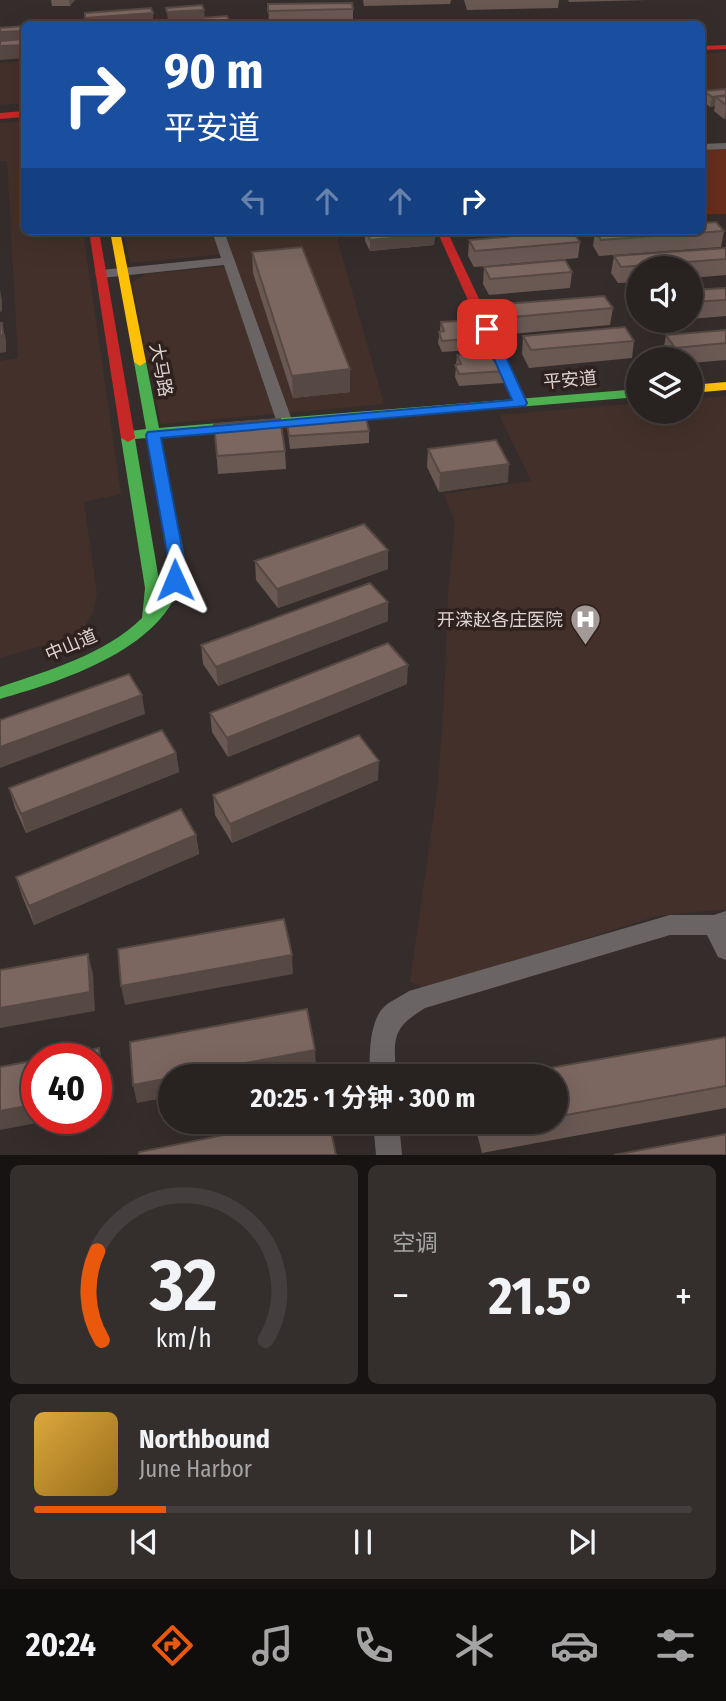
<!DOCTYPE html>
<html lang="zh">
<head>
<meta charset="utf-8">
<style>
	body { margin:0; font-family:"Fira Sans Condensed","Noto Sans SC",sans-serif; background:#342f2d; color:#f1f3f6; height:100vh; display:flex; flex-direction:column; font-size:26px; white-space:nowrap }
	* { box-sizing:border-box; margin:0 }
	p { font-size:23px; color:#a5a4a5 }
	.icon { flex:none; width:38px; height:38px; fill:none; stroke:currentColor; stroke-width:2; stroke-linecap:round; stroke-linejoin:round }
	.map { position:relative; height:1155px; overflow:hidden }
	.sheet { display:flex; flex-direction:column; gap:10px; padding:10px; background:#161312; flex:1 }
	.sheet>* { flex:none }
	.guide { position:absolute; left:21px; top:21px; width:684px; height:214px; border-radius:10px; box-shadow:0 7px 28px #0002,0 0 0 2px #443f3e; background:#1a4fa0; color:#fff; overflow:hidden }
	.controls { position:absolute; left:626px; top:256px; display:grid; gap:14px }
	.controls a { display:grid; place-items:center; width:77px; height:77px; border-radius:50%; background:#282220; box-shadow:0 7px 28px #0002,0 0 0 2px #443f3e; font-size:35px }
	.speed { position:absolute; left:21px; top:1043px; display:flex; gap:14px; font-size:35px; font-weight:700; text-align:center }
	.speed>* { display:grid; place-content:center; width:91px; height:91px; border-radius:50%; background:#282220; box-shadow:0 7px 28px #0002,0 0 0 2px #443f3e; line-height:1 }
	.speed .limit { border:10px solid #d22; background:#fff; color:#111 }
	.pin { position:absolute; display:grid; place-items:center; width:60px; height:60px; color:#fff; margin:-30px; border-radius:14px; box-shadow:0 4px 10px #0006 }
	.me { position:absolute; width:77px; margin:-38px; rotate:359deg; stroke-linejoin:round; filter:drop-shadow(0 0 5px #0008) }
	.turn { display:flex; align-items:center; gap:24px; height:147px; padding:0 28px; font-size:32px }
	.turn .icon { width:91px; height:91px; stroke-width:2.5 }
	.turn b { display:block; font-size:49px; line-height:60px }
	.lanes { display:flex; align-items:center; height:66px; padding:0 28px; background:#0003; justify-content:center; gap:35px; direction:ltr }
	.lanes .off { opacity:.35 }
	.big { font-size:52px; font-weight:700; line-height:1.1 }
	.sheet .card { flex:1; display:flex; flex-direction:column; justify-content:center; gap:10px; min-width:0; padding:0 24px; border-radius:10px; background:#342f2d }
	.sheet .dial { align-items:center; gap:0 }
	.dial svg { height:182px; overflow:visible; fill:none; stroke:#443f3e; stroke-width:7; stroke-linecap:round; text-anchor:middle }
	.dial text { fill:#f1f3f6; stroke:none }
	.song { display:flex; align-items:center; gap:21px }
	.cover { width:84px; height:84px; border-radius:10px; background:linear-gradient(135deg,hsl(40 70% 55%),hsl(40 70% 35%)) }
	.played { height:7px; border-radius:4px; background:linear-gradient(90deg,#ea580c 20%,#443f3e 20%) }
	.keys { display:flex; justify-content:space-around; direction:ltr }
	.heat { display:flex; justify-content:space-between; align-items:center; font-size:38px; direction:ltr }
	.sheet .tiles { flex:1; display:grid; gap:10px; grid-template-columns:1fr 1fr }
	.card:last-child { grid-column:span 2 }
	.trip { position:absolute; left:158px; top:1064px; width:410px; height:70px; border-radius:35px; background:#282220; box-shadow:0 7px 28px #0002,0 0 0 2px #443f3e; font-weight:700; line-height:70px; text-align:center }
	.menu { display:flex; height:112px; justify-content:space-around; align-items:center; background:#100e0d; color:#a5a4a5 }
	.menu .icon { width:49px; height:49px }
	.menu .current { color:#ea580c }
	.menu b { font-size:32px; color:#f1f3f6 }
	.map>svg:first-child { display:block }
</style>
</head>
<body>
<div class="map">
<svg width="726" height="1155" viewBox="0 0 726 1155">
	<rect width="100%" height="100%" fill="#352d2b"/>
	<path fill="#43302a" d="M 726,52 L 726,94 L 702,97 L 702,54 Z
		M 24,61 L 24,103 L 0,105 L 0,63 Z
		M 24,121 L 24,231 L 83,231 L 121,494 L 84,502 L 97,594 L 93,613 L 83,628 L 68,638 L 0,658 L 0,361 L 18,358 L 7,161 L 0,161 L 0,123 Z
		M 124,231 L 335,231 L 384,404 L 161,424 L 132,282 L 146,274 L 229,266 L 226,254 L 130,263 Z
		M 726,396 L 726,909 L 657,916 L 425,989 L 410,982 L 438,784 L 444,699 L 448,594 L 455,523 L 444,494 L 531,481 L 499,415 L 639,403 L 639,411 L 691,411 L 691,399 Z"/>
	<path fill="#672e1b" d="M 726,149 L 726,214 L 702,214 L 702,150 Z"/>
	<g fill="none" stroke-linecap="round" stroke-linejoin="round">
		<path fill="#6a6564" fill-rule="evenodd" d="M 726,143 L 726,149 L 702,150 L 702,144 Z
			M 212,231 L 224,231 L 293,423 L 290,426 L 280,426 L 277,423 L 224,265 L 101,278 L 95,274 L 101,270 L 221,258 Z
			M 726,911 L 726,960 L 718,957 L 707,935 L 670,935 L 425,1008 C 391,1029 394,1038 396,1076 L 370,1076 C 369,1057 369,1020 385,1006 C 392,1000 402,996 409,991 L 670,915 L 714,915 Z
			M 373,1122 L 399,1122 L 402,1155 L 376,1155 Z"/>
		<path fill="#4caf50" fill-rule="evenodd" d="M 140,358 L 146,362 L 159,428 L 639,389 L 639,397 L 161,436 C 166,465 171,493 177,521 C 179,533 184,546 184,558 C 185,643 66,680 0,699 L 0,687 C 49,670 104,655 142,618 L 145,588 L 121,438 L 123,432 L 146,429 L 134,362 ZM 147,438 L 168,558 L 161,592 L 135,439 Z"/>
		<path fill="#ffc107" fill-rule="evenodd" d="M 110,231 L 120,231 L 146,362 L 140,366 L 134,362 Z
			M 726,382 L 726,390 L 691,393 L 691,385 Z"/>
		<path fill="#c62828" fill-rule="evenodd" d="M 726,45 L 726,49 L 702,50 L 702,46 Z
			M 24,111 L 24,117 L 0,119 L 0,113 Z
			M 89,231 L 99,231 L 135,438 L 128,442 L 121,438 Z
			M 437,231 L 447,231 L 528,403 L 526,406 L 516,406 L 514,403 Z"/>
	</g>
	<path fill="#6a5953" d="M 51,0 L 75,0 L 70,6 L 52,6 Z
		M 363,0 L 451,0 L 450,4 L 364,6 Z
		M 464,0 L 559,0 L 558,8 L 467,10 Z
		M 568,0 L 648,0 L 569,2 Z
		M 268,4 L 353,9 L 353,22 L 269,24 Z
		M 726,89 L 726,119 L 724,119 L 714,111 L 715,106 L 710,107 L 702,100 L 704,91 Z
		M 365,231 L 435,234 L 434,245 L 370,251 L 365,241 Z
		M 595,231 L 724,231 L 721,247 L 599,256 L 593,246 Z
		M 469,240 L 580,242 L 578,258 L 474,267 L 468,256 Z
		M 726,248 L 726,275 L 691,278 L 691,268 L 639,268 L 639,282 L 618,283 L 611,273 L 614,256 Z
		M 252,252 L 350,392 L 293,398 L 253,273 Z
		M 484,267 L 572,272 L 570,288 L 489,295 L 483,284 Z
		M 726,288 L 726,316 L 691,319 L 691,290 Z
		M 639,294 L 639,320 L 676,320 L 640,323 L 633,311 L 635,295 Z
		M 506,304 L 613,308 L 610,325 L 511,334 L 504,321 Z
		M 441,322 L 476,328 L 487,337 L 486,349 L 442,352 L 438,343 Z
		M 726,330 L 726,360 L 691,363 L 691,359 L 668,359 L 663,352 L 666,335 Z
		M 523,336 L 634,341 L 632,358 L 529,368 L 522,354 Z
		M 457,355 L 494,361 L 505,371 L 504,383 L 459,386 L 455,377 Z
		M 214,424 L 285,451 L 286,469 L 218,474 Z
		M 287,424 L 369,431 L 369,443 L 290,449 Z
		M 428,449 L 508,482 L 439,492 L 427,467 Z
		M 255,561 L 388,569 L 278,608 L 256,580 Z
		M 388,621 L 218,686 L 203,664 L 201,645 Z
		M 407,684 L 228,757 L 212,732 L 210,713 Z
		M 176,753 L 179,772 L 26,833 L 15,808 L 9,788 Z
		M 378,780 L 232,843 L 215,815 L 213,795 Z
		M 196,835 L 199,854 L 34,925 L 22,896 L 16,877 Z
		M 726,1037 L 726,1108 L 482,1153 L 474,1122 L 555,1122 L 555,1076 Z"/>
	<path fill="#564843" d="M 69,0 L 75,0 L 70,6 Z
		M 204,10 L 205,18 L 168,21 L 167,12 Z
		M 153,13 L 153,22 L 112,24 L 86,24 L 85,18 Z
		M 229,21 L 229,24 L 180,24 Z
		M 24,31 L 24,44 L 0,46 L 0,32 Z
		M 24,45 L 24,58 L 0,60 L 0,46 Z
		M 726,95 L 716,97 L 715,106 L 710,107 L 712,97 Z
		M 726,106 L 726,119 L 724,119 Z
		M 435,234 L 434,245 L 370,251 L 370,240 Z
		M 0,290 L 2,300 L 2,311 L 0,312 Z
		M 2,323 L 6,340 L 6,352 L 0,353 L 0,335 Z
		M 350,369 L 350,392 L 293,398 L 292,376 Z
		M 509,464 L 508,482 L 439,492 L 440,473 Z
		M 388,550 L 388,569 L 278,608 L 277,589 Z
		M 388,602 L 388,621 L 218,686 L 216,667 Z
		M 408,665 L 407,684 L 228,757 L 227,738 Z
		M 142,695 L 145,714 L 0,768 L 0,747 Z
		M 176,753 L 179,772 L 26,833 L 21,814 Z
		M 379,761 L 378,780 L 232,843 L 230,824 Z
		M 196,835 L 199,854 L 34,925 L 29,906 Z
		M 88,954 L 93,974 L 95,1011 L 0,1028 L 0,1008 Z
		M 292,955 L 293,974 L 125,1005 L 121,986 Z
		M 99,1048 L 104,1067 L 107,1110 L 96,1112 L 96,1092 Z
		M 315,1050 L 316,1069 L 277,1076 L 177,1076 Z
		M 170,1078 L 170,1097 L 137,1103 L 133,1085 Z
		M 37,1104 L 37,1118 L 63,1118 L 0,1130 L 0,1111 Z"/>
	<path fill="#7b6760" stroke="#564843" stroke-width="2" d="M 352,3 L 353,9 L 268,11 L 268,4 Z
		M 202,5 L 204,10 L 167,12 L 166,8 Z
		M 151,8 L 153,13 L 85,18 L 85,13 Z
		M 227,16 L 229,21 L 177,24 L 176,20 Z
		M 156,21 L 157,24 L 100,24 Z
		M 24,26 L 24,31 L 0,32 L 0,28 Z
		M 24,39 L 24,45 L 0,46 L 0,41 Z
		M 726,89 L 726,95 L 712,97 L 704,91 Z
		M 726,96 L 726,105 L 716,97 Z
		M 716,222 L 724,231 L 601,240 L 595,231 L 702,231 L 702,223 Z
		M 366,231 L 433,231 L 435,234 L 370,240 Z
		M 572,231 L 580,242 L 475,251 L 469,240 Z
		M 302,247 L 350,369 L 292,376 L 252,252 Z
		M 726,248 L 726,259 L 621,267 L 614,256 Z
		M 565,260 L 572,272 L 490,279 L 484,267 Z
		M 726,288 L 726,300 L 691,302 L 691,290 Z
		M 604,296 L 613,308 L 513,317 L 506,304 Z
		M 473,320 L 476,328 L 483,328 L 487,337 L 442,341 L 439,332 L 444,331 L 441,322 Z
		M 0,323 L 2,323 L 3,335 L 0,335 Z
		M 625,327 L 634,341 L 531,350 L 523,336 Z
		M 726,330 L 726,343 L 675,348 L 666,335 Z
		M 490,352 L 494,361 L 501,361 L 505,371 L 459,374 L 455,365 L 461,364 L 457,355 Z
		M 366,418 L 369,431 L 289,436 L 287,424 Z
		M 280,419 L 285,451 L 217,456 L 214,424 Z
		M 496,440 L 509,464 L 440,473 L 428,449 Z
		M 364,524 L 388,550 L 277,589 L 255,561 Z
		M 370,583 L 388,602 L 216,667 L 201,645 Z
		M 388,643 L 408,665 L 227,738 L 210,713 Z
		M 129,674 L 142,695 L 0,747 L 0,720 Z
		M 162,730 L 176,753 L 21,814 L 9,788 Z
		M 359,735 L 379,761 L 230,824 L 213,795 Z
		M 181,809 L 196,835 L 29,906 L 16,877 Z
		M 284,919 L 292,955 L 121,986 L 118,949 Z
		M 88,954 L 90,992 L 0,1008 L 0,970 Z
		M 307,1009 L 315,1050 L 177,1076 L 170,1076 L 170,1078 L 133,1085 L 130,1042 Z
		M 726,1037 L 726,1086 L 555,1117 L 555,1076 L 504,1076 Z
		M 99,1048 L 102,1091 L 96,1092 L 96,1059 L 44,1059 Z
		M 37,1060 L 37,1104 L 0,1111 L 0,1067 Z
		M 289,1122 L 329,1122 L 336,1155 L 139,1155 L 139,1152 Z
		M 483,1122 L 529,1122 L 485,1130 Z
		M 726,1134 L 726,1155 L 614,1155 Z"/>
	<path fill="#1a73e8" stroke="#114b97" stroke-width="2" d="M 487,326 L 493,329 L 527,403 L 525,406 L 161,438 L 184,558 L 183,580 L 175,585 L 169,584 L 167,580 L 168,558 L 146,435 L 148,432 L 512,400 L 481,329 Z"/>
	<defs>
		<symbol id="hospital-pin" viewBox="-11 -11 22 30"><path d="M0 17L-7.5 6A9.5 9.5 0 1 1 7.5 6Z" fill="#a39a97" stroke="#2f211d"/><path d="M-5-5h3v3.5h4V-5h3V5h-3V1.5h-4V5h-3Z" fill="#fff"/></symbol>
	</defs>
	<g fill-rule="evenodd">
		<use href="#hospital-pin" x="568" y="602" width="35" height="47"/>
	</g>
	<g text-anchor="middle" stroke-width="7" stroke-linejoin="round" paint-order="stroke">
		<g font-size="18" fill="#ded4d1" stroke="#2f211d">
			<text transform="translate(161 370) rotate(79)" y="6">大马路</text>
			<text transform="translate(570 380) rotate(-5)" y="6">平安道</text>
			<text transform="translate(71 645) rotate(-23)" y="6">中山道</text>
		</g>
		<g font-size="18" fill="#ded4d1" stroke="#2f211d" text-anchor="end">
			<text x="563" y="626">开滦赵各庄医院</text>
		</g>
	</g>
</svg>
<div class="controls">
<a><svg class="icon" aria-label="sound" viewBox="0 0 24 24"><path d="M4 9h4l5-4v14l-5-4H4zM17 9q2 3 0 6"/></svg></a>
<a><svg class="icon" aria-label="layers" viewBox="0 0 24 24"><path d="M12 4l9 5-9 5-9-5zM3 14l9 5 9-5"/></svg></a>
</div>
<div class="speed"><div class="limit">40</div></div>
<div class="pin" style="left:487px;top:329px;background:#d93025"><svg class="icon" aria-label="arrive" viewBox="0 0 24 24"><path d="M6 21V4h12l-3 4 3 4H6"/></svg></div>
<svg class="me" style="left:175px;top:580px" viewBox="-20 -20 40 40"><path d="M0-17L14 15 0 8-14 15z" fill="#1a73e8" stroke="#fff" stroke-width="4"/></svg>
<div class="trip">20:25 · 1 分钟 · 300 m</div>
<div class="guide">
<div class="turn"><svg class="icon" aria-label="right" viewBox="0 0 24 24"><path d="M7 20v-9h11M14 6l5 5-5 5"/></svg><div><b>90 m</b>平安道</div></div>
<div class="lanes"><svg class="icon off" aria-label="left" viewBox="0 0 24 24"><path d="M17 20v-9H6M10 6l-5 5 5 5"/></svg><svg class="icon off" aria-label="ahead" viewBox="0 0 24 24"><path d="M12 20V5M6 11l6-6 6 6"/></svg><svg class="icon off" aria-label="ahead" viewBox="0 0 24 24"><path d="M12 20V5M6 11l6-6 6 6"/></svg><svg class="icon" aria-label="right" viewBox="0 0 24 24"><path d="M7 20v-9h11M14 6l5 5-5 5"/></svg></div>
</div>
</div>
<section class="sheet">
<div class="tiles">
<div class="card dial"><svg viewBox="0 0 100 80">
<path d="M14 69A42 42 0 1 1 86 69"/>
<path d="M14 69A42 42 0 0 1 12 30" stroke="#ea580c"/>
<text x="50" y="56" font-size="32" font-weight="700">32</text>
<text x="50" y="72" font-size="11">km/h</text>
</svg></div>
<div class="card"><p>空调</p>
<div class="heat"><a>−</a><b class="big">21.5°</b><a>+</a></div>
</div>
<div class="card">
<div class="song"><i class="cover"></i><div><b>Northbound</b><p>June Harbor</p></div></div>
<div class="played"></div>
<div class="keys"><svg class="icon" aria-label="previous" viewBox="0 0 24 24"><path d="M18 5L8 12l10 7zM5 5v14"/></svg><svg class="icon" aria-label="pause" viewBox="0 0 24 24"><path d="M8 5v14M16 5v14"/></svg><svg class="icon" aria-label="next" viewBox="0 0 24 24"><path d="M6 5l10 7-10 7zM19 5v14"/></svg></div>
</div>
</div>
</section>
<nav class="menu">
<b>20:24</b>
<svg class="icon current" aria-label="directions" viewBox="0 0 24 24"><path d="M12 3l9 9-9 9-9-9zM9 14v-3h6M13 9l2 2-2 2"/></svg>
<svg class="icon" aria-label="music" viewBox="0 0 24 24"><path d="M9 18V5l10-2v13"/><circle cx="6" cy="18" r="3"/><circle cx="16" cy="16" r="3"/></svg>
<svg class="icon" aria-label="phone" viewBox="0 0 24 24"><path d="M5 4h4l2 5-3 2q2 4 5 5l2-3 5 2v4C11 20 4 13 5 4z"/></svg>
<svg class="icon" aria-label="climate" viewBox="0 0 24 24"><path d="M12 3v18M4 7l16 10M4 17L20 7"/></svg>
<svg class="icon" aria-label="car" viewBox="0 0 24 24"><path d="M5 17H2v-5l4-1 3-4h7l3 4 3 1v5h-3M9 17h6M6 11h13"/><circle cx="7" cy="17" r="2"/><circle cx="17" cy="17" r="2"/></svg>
<svg class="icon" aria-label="filters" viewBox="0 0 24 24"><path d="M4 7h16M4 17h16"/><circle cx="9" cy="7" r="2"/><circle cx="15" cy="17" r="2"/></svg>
</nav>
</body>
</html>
